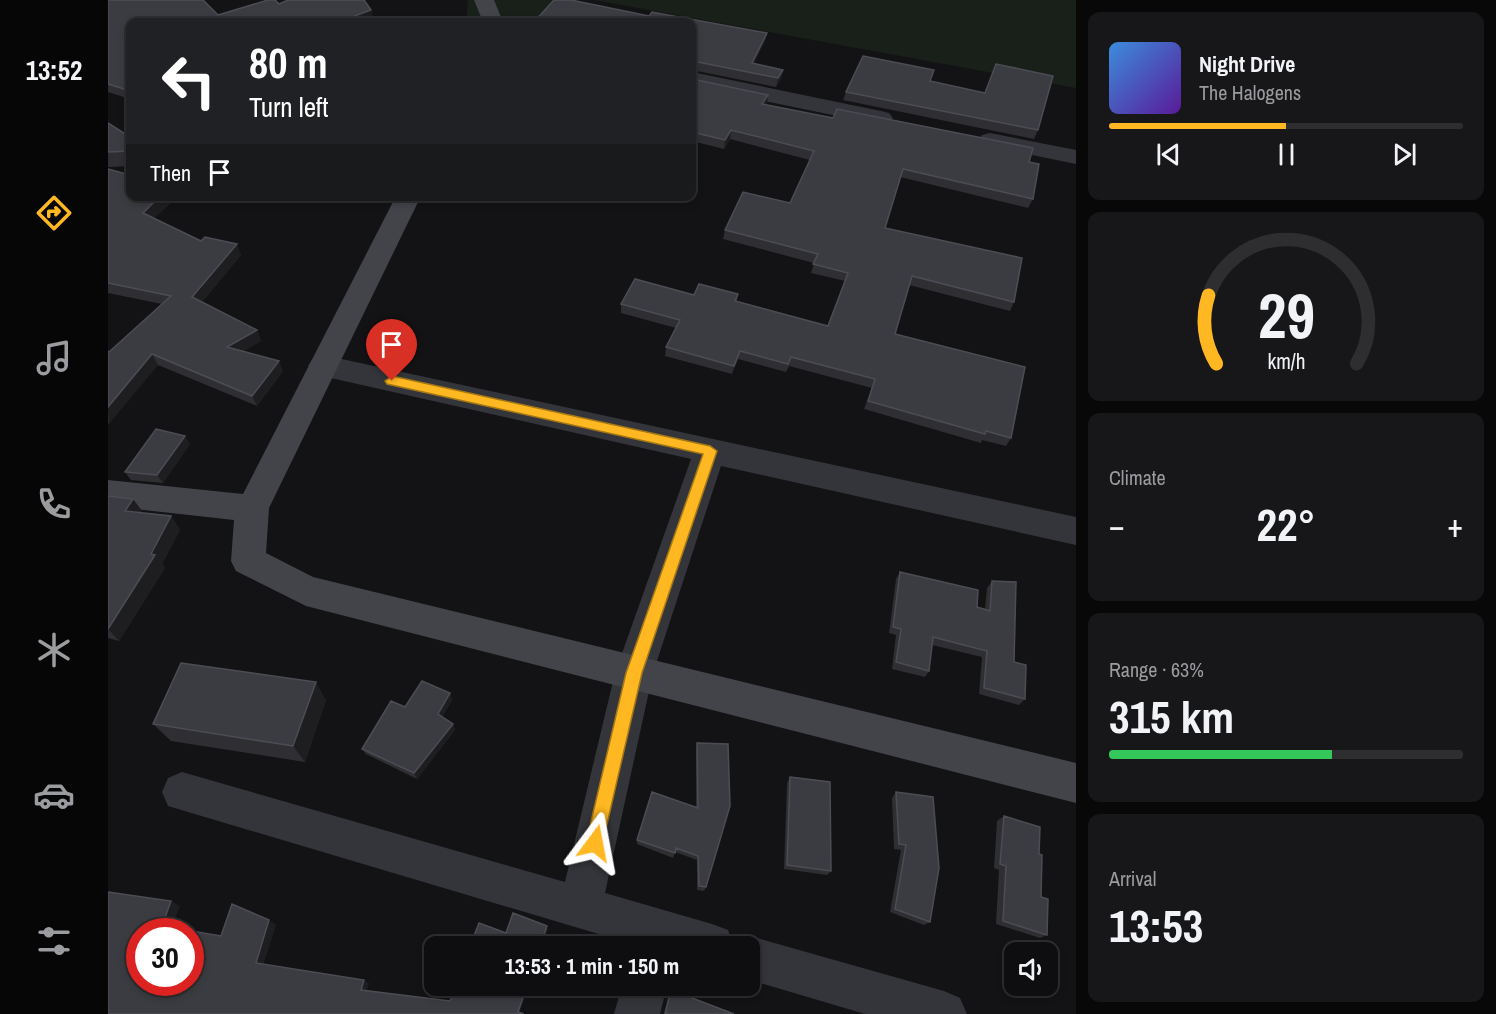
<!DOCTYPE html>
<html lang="en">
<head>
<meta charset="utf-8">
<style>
	body { margin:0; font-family:"Archivo Narrow",sans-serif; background:#171719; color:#f1f3f6; height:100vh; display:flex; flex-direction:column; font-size:22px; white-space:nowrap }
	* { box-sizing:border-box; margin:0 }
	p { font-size:20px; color:#9b9c9f }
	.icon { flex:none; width:33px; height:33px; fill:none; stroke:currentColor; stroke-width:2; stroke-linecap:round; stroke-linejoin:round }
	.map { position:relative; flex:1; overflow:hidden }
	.side { display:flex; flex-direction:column; gap:12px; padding:12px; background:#080809; width:420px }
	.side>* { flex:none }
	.hud { position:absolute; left:18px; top:18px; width:570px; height:183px; border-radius:12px; box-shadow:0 3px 9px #0003,0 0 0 2px #2e2e30; background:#202124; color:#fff; overflow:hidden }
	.controls { position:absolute; left:896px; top:942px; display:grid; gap:12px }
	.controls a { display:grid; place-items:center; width:54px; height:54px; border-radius:12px; background:#0e0e10; box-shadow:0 3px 9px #0003,0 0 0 2px #2e2e30; font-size:30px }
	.speed { position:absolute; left:18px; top:918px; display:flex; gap:12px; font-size:30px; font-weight:700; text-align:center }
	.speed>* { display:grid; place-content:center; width:78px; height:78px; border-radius:50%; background:#0e0e10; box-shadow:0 3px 9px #0003,0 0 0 2px #2e2e30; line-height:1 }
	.speed .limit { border:9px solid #d22; background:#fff; color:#111 }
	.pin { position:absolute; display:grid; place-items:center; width:51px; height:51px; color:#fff; margin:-62px -26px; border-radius:50% 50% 50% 0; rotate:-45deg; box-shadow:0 0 6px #0007 }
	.pin .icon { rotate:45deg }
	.me { position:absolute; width:66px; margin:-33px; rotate:13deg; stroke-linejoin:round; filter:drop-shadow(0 0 4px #0008) }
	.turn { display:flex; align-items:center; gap:21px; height:126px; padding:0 24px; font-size:27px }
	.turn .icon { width:78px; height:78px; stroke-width:2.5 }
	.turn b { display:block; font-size:42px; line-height:51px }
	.then { display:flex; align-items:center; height:57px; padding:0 24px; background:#0003; gap:12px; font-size:22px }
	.big { font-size:45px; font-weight:800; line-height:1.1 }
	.side .card { flex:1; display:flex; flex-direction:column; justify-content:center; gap:9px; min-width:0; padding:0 21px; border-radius:12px; background:#171719 }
	.side .dial { align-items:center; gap:0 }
	.dial svg { height:156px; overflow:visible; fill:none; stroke:#2e2e30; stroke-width:7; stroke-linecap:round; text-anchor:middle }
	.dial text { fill:#f1f3f6; stroke:none }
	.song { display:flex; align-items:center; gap:18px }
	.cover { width:72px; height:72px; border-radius:9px; background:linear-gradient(135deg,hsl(210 70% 55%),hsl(270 70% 35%)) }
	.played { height:6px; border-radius:3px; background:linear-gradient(90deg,#ffb821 50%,#2e2e30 50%) }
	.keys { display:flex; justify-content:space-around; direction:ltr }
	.heat { display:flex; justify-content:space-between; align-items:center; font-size:33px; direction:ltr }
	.charge { height:9px; border-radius:4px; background:linear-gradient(90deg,#34c759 63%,#2e2e30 0) }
	.trip { position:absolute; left:316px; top:936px; width:336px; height:60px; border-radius:12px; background:#0e0e10; box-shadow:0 3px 9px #0003,0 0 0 2px #2e2e30; font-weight:800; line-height:60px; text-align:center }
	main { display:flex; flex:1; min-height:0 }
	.tab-bar { display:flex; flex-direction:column; width:108px; justify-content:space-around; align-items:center; background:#060606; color:#9b9c9f }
	.tab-bar .icon { width:42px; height:42px }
	.tab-bar .selected { color:#ffb821 }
	.tab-bar b { font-size:27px; color:#f1f3f6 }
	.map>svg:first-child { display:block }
</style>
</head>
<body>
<main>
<nav class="tab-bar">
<b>13:52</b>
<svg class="icon selected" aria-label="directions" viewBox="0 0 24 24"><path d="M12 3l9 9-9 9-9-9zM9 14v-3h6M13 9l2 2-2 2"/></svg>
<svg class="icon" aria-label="music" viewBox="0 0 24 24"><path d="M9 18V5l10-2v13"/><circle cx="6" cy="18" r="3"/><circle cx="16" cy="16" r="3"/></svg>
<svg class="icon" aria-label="phone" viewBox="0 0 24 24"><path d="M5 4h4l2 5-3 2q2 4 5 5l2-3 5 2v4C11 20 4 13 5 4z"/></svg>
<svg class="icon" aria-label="climate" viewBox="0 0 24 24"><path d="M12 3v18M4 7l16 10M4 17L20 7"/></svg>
<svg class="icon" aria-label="car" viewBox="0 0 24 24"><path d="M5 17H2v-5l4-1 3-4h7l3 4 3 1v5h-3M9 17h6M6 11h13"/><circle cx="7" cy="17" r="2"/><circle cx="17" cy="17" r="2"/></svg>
<svg class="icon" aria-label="filters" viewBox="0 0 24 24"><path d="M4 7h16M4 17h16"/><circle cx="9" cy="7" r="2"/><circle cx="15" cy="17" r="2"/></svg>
</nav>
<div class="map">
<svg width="968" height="1014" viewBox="0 0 968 1014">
	<rect width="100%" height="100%" fill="#131315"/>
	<path fill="#19201a" d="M 360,0 L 446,0 L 429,22 L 358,22 Z
		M 486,0 L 968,0 L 968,88 Z"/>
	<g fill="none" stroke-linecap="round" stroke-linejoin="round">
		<path fill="#34353a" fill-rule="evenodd" d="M 584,72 L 773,111 L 781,113 L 785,118 L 781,123 L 773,125 L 584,86 Z
			M 882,133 L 968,150 L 968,164 L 874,145 L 870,140 L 874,135 Z
			M 215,355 L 968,517 L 968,545 L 613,466 L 545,673 L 497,893 L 604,924 L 620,930 L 625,944 L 642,936 L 836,991 L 852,998 L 859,1014 L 757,1014 L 642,980 L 642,946 L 531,946 L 60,806 L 54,792 L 60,778 L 74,772 L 457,882 L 507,673 L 583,459 L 205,374 L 200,366 L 205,358 Z
			M 514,986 L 559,986 L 552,1014 L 506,1014 Z"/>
		<path fill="#42444a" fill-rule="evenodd" d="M 366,0 L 386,0 L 395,22 L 375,22 Z
			M 288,196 L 313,196 L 161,508 L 158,553 L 205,577 L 968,763 L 968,803 L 198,606 L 128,571 L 123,561 L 126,520 L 0,506 L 0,480 L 135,494 Z"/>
	</g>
	<path fill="#2f2f33" d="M 0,0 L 110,15 L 171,4 L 263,10 L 265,19 L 22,22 L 22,99 L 0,92 Z
		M 541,16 L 659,33 L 657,41 L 646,63 L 675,70 L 673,79 L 668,87 L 584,70 L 584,22 L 426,22 Z
		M 584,72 L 584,79 L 659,103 L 658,105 L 921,162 L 925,199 L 920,208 L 792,177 L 777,228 L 906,302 L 902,311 L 801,285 L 787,334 L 903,438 L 898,446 L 874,440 L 873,443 L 756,409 L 764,388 L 681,366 L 678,372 L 630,359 L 624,374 L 557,356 L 558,347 L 568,328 L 513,313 L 513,304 L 586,295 L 630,294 L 629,301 L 720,326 L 737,281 L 703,273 L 706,263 L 615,239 L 617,230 L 682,203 L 702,160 L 622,139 L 616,149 L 584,141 Z
		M 822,81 L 877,93 L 930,130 L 926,139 L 735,100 L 738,92 Z
		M 0,123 L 22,137 L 22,166 L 0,167 Z
		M 0,169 L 22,196 L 68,196 L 68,198 L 46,218 L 93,241 L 133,255 L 94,302 L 149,330 L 153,341 L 135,351 L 175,371 L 149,406 L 50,365 L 0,424 L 0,351 L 1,352 L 54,304 L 0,293 Z
		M 82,444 L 55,483 L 23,480 L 17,472 Z
		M 0,496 L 25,499 L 34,513 L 63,516 L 72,530 L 54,564 L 57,568 L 11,641 L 0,638 Z
		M 792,572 L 869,607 L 877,609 L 879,588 L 884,581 L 906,662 L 917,699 L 911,705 L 871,694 L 874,657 L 824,645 L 821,671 L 817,677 L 784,669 L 788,635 L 781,633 L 788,579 Z
		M 342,693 L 344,700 L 334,717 L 345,724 L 347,730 L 309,779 L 258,754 L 254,749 L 297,707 Z
		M 218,700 L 197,762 L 63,741 L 45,724 Z
		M 589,743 L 598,887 L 596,891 L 589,890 L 589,860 L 567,852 L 565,858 L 529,844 L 529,840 L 588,807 L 588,749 Z
		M 682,777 L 723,871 L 719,875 L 676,869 L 679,783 Z
		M 788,792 L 822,922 L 816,925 L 782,912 L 793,850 L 786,849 L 784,798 Z
		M 896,816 L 931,854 L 933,897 L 939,935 L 932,938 L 888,924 L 891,870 L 886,868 L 889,821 Z
		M 563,990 L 626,1014 L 556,1014 L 561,994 Z"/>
	<path fill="#1e1e21" d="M 263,10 L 265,19 L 255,22 L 237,22 L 236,20 Z
		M 659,33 L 657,41 L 642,72 L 644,63 Z
		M 675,70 L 673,79 L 668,87 L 670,78 Z
		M 660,95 L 659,103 L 653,113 L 654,104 Z
		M 623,130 L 622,139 L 616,149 L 617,140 Z
		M 52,196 L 68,196 L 68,198 L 40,224 L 35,213 Z
		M 129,244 L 133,255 L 89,308 L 84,297 Z
		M 149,330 L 153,341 L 124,358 L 119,347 Z
		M 632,351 L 630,359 L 624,374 L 626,366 Z
		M 44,354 L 50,365 L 1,424 L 0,407 Z
		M 171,361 L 175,371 L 149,406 L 144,396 Z
		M 77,436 L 82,444 L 55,483 L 49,475 Z
		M 25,499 L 35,512 L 27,524 L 17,511 Z
		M 63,516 L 72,530 L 54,564 L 57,568 L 11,641 L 0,629 L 43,554 Z
		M 208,682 L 218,700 L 197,762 L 185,746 Z
		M 342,693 L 344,700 L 332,720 L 330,714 Z
		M 345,724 L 347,730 L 309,779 L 306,773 Z
		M 63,901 L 72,906 L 63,930 L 54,926 Z
		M 161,920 L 168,925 L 155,966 L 148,963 Z
		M 439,926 L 440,930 L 434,946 L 432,946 Z
		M 256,980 L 261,983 L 258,994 L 253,990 Z
		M 419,986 L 421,986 L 411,1014 L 410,1012 Z"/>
	<path fill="#3b3c41" stroke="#4c4d54" stroke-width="1.5" fill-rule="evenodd" d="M 0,0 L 95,0 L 110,15 L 160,0 L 167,0 L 171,4 L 180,0 L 256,0 L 263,10 L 236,20 L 240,22 L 22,22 L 22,91 L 0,84 Z
		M 446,0 L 463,0 L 541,16 L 544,12 L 659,33 L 644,63 L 675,70 L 670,78 L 585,61 L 584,62 L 584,22 L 426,22 Z
		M 755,56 L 826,70 L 822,81 L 877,93 L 888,64 L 945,76 L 930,130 L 738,92 Z
		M 584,72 L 584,79 L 660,95 L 654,104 L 725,118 L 729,109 L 925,148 L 921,162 L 931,164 L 925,199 L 795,169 L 777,228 L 914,258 L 906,302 L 804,276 L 787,334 L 917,367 L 903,438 L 878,431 L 877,434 L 760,401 L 767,379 L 683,357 L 680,364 L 632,351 L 626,366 L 558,347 L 572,320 L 513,304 L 527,279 L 586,295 L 591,284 L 630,294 L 627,301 L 720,326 L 740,273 L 705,264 L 710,254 L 617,230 L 635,192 L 682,203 L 706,151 L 623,130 L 617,140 L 584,132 L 587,127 L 584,127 Z
		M 0,123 L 22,137 L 22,151 L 0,152 Z
		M 0,169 L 22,175 L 22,196 L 52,196 L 35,213 L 93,241 L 97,237 L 129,244 L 84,297 L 149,330 L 119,347 L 171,361 L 144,396 L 44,354 L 0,407 L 0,351 L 1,352 L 63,296 L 0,283 Z
		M 48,429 L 77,436 L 49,475 L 17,472 Z
		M 0,496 L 25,499 L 17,511 L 63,516 L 43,554 L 47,555 L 0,629 Z
		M 792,572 L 870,590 L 869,607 L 882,611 L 884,581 L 908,582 L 906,662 L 918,665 L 917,699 L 876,688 L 879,651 L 825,637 L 821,671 L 788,662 L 793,629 L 785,627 Z
		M 73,663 L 208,682 L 185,746 L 45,724 Z
		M 314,681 L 342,693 L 330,714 L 345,724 L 306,773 L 254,749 L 283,701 L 297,707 Z
		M 589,743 L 620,744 L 622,806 L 598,887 L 591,886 L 590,856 L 568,848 L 567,853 L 529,840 L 544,792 L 590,808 Z
		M 682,777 L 722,782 L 723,871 L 679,865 Z
		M 788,792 L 825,797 L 831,868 L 822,922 L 787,909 L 798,845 L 791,844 Z
		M 896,816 L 932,827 L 931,854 L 934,855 L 933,897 L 940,899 L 939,935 L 895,921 L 898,866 L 892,864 Z
		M 0,892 L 63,901 L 54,926 L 113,936 L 124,904 L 161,920 L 148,963 L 256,980 L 253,990 L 342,1001 L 348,986 L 419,986 L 410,1012 L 416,1014 L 0,1014 ZM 32,932 L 82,932 L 82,982 L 32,982 Z
		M 405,913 L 439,926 L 432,946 L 362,946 L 371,923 L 398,933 Z
		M 563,990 L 626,1014 L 557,1014 Z"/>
	<path fill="#ffb821" stroke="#a67815" stroke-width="1.5" d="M 284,376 L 602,446 L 609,451 L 534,673 L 493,850 L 487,852 L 481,850 L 478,843 L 518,673 L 595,454 L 279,384 L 277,381 Z"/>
</svg>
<div class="controls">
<a><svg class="icon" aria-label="sound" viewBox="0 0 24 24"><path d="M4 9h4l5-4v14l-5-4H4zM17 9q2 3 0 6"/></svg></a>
</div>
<div class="speed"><div class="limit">30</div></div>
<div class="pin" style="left:284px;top:381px;background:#d93025"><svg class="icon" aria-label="arrive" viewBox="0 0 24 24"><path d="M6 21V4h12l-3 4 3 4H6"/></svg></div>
<svg class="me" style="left:487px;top:843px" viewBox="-20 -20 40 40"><path d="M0-17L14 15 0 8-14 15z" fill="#ffb821" stroke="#fff" stroke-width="4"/></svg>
<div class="trip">13:53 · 1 min · 150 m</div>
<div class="hud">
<div class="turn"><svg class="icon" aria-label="left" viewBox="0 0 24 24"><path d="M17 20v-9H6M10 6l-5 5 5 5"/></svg><div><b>80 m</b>Turn left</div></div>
<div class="then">Then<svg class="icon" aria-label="arrive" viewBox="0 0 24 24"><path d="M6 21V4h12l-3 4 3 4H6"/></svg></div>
</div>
</div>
<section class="side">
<div class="card">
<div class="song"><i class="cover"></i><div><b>Night Drive</b><p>The Halogens</p></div></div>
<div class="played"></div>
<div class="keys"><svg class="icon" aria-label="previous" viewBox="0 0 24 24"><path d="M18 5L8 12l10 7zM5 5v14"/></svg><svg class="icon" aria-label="pause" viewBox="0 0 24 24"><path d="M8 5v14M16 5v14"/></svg><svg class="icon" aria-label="next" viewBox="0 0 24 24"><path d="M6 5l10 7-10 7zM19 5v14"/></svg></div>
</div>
<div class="card dial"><svg viewBox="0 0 100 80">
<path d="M14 69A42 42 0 1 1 86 69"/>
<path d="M14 69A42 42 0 0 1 10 34" stroke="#ffb821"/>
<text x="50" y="56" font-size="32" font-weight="700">29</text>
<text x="50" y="72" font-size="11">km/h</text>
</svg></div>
<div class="card"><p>Climate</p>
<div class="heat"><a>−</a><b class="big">22°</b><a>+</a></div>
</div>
<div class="card"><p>Range · 63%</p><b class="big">315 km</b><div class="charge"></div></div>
<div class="card"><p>Arrival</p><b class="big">13:53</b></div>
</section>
</main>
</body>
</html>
